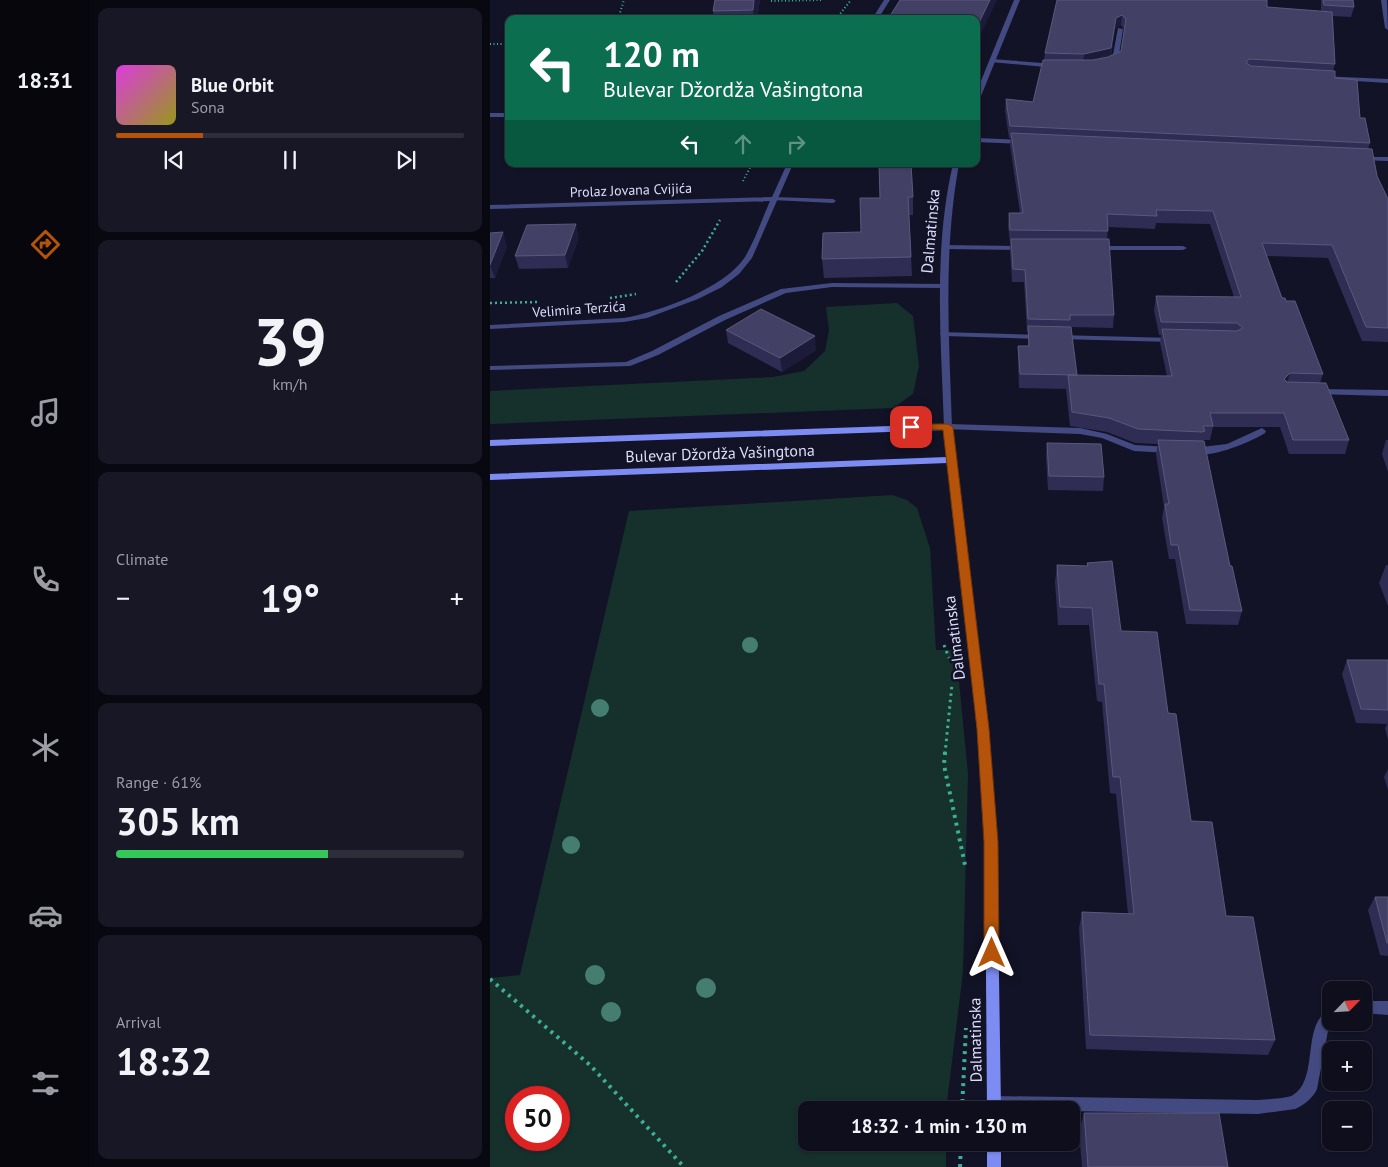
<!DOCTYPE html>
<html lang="en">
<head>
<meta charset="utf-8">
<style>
	body { margin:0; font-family:"PT Sans",sans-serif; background:#171726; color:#f1f3f6; height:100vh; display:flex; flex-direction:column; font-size:19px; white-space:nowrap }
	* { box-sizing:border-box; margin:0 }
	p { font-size:16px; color:#9b9ca4 }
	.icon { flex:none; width:28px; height:28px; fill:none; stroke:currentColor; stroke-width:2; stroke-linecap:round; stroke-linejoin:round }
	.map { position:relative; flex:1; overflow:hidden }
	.side { display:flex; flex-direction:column; gap:8px; padding:8px; background:#080810; width:400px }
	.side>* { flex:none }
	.top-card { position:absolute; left:15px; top:15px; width:475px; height:152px; border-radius:10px; box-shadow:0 1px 4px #0004,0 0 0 1px #2e2e3b; background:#0b6e4f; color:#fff; overflow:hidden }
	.needle { width:32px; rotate:65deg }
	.controls { position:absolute; left:832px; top:981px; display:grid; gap:10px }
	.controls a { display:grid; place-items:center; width:50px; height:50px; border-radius:10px; background:#0e0e1d; box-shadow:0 1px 4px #0004,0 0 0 1px #2e2e3b; font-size:25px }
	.speed { position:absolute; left:15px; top:1086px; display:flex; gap:10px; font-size:25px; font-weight:700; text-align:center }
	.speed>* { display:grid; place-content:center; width:65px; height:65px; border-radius:50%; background:#0e0e1d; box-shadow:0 1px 4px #0004,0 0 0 1px #2e2e3b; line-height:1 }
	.speed .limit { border:8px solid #d22; background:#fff; color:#111 }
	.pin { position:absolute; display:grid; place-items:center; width:42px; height:42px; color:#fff; margin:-21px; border-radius:10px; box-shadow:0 2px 8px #0006 }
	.me { position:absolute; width:55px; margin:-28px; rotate:0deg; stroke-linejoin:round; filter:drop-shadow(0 0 4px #0008) }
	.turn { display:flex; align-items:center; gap:18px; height:105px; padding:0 15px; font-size:22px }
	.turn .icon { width:65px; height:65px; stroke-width:2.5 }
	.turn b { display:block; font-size:35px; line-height:42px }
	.lanes { display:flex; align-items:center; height:48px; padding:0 15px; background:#0003; justify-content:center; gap:25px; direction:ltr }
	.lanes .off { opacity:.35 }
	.big { font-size:38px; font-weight:600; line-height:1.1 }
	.side .tile { flex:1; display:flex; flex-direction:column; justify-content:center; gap:8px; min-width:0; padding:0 18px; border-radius:10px; background:#171726 }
	.side .dial { align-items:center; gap:0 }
	.dial b { font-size:65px; line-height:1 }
	.song { display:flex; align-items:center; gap:15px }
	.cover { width:60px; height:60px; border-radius:8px; background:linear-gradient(135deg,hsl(300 70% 55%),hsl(60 70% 35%)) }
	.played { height:5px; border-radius:2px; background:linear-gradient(90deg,#b45309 25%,#2e2e3b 25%) }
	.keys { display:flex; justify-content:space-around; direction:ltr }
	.heat { display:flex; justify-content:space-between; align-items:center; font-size:28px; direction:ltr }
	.charge { height:8px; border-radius:4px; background:linear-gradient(90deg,#34c759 61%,#2e2e3b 0) }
	.trip { position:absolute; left:308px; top:1101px; width:282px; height:50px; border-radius:10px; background:#0e0e1d; box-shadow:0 1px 4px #0004,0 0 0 1px #2e2e3b; font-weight:600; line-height:50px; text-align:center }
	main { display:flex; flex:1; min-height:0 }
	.tab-bar { display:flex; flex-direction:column; width:90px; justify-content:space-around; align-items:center; background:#06060c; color:#9b9ca4 }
	.tab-bar .icon { width:35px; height:35px }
	.tab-bar .current { color:#b45309 }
	.tab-bar b { font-size:22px; color:#f1f3f6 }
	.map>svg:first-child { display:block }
</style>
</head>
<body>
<main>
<nav class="tab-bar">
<b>18:31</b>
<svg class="icon current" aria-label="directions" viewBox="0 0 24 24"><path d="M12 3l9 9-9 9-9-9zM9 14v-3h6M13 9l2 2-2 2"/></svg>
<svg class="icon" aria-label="music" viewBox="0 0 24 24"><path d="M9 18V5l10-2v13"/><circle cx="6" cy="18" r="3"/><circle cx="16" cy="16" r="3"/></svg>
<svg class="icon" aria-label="phone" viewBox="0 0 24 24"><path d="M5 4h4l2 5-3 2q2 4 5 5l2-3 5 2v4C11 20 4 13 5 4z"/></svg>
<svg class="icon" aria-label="climate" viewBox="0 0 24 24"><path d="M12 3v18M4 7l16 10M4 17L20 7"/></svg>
<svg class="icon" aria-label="car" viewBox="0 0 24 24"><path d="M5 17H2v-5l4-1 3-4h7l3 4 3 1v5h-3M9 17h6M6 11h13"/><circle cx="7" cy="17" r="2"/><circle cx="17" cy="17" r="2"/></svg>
<svg class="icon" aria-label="filters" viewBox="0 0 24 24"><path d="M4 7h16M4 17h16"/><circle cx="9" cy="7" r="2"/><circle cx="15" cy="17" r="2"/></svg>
</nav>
<section class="side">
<div class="tile">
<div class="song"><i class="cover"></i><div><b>Blue Orbit</b><p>Sona</p></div></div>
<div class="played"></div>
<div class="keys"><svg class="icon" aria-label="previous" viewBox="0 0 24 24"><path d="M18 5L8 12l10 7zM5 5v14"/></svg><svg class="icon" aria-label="pause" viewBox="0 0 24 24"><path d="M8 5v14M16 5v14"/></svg><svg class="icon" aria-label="next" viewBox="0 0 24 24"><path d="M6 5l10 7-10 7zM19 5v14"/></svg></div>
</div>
<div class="tile dial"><b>39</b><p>km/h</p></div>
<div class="tile"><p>Climate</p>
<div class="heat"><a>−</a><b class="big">19°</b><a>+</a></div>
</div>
<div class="tile"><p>Range · 61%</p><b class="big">305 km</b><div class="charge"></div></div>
<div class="tile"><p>Arrival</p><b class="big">18:32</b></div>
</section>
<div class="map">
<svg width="898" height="1167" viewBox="0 0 898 1167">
	<rect width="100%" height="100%" fill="#131327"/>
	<path fill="#16302b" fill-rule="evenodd" d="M 407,303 L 423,316 L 429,366 L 423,394 L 403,408 L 0,424 L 0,391 L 283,377 L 314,371 L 335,351 L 339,330 L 336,307 Z
		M 402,495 L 417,500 L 427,508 L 440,548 L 446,650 L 466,650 L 478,774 L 473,972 L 456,1110 L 316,1110 L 316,1142 L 456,1143 L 456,1167 L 0,1167 L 0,978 L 30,975 L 139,511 ZM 26,1098 L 69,1098 L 69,1140 L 26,1140 Z"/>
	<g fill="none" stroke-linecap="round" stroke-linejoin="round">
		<path stroke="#3daf96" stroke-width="2" stroke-dasharray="1 2.5" stroke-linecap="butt" d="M 281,1 L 333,0
			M 128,19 L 134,0
			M 346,19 L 361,0
			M 0,44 L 19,44
			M 253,181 L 262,164"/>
		<path stroke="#3daf96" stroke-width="2.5" stroke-dasharray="2 3" stroke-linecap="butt" d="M 186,282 L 212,251 L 230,220
			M 120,298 L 146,294
			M 0,303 L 49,302"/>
		<path stroke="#3daf96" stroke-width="3" stroke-dasharray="2.5 4" stroke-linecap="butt" d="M 454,645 L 459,658
			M 455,754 L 462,684"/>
		<path stroke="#3daf96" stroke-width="4" stroke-dasharray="3 5" stroke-linecap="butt" d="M 455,752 L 454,765 L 475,865
			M 0,979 L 100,1065 L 194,1167
			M 472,1110 L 476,1028
			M 470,1167 L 471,1142"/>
		<path fill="#424a81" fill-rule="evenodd" d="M 628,28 L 633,29 L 628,61 L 622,65 L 619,63 L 622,60 Z
			M 502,59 L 566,64 L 569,66 L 566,68 L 500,62 L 499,61 Z
			M 0,113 L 19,113 L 19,117 L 0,117 Z
			M 284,197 L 343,199 L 346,201 L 343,203 L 282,200 L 281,199 Z
			M 453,245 L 532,246 L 536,248 L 532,250 L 456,249 L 453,249 Z
			M 604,246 L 693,246 L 697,248 L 693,250 L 604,250 Z
			M 342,283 L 453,284 L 457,286 L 453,288 L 342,287 L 296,293 L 235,320 L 168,355 L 140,366 L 0,370 L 0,366 L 136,362 L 162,351 L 229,316 L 291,289 Z
			M 451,332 L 550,335 L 554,337 L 550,339 L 454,336 L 450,334 Z
			M 567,335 L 683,338 L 687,340 L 683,342 L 570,339 L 567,339 Z
			M 827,389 L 898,390 L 898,396 L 824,394 L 823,392 Z
			M 458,424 L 590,428 L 617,434 L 645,445 L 679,447 L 683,450 L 679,453 L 644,451 L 612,438 L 590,434 L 455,429 L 454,427 L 455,425 Z
			M 772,428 L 776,431 L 775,433 C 761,442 712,463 699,451 L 703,448 L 737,444 Z
			M 874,1001 L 898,1001 L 898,1015 L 874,1013 Z
			M 841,1009 L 841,1022 L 844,1022 L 838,1031 L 827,1089 C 824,1097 813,1106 805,1109 L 768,1114 L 503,1110 L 498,1108 L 496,1103 L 498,1098 L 503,1096 L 768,1100 C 777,1099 796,1099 803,1095 C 830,1079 810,1022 841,1009 Z"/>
		<path fill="#424a81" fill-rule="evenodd" d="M 394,0 L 400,0 L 388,19 L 382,19 Z
			M 891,0 L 897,0 L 898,30 L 895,28 Z
			M 830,76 L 898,79 L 898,83 L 832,79 L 829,77 Z
			M 486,138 L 533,140 L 536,142 L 533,144 L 486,142 Z
			M 867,157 L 898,157 L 898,161 L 869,160 L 866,158 Z
			M 297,164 L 303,164 L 262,258 L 249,274 L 232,287 L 208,299 L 157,318 L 134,322 L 0,329 L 0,325 L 134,318 C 169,312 235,288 255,257 C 265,240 272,219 280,201 L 0,209 L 0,205 L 282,197 Z"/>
		<path fill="#424a81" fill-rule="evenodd" d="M 524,0 L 530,0 L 489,101 L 486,103 L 486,93 Z
			M 463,164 L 469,164 C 453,253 459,337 462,427 L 458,430 L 454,427 C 451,339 443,250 463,164 Z"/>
		<path fill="#7d8cf2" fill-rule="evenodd" d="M 458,424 L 462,427 L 499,729 L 507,841 L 511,1110 L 497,1110 L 495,841 L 487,729 L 458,463 L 0,480 L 0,474 L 457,457 L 454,430 L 0,446 L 0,440 Z
			M 497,1142 L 511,1142 L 511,1167 L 497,1167 Z"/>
	</g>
	<g fill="#457e70">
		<circle cx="260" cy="645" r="8"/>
		<circle cx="110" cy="708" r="9"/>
		<circle cx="81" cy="845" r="9"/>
		<circle cx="105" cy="975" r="10"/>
		<circle cx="216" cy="988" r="10"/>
		<circle cx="121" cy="1012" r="10"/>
	</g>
	<path fill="#2f2d53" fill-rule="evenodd" d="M 225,0 L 270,0 L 267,19 L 224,19 L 223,11 Z
		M 567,0 L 777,7 L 831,11 L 831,0 L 863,0 L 864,7 L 861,17 L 843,16 L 845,64 L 843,71 L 845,78 L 870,118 L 880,143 L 878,149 L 887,176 L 898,199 L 898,342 L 872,341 L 838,258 L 777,256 L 792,298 L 833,374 L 830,383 L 859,440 L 855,454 L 799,454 L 790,427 L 723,427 L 720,440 L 713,440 L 740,566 L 752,611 L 748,625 L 696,624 L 685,559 L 679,559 L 672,518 L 674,507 L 666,454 L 668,444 L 645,443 L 617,432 L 580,426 L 576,389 L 529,388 L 528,360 L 528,346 L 538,346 L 538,332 L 537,332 L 534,282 L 522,282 L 520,251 L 520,243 L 518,226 L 519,213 L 530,213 L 520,145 L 521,138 L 519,138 L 515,110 L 516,99 L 543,102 L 554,60 L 555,53 ZM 631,25 L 634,29 L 631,51 L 621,56 L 625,29 ZM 666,223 L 720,224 L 744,297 L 666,296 L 664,310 L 669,335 L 671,335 L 670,343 L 677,376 L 587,375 L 581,327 L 623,328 L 624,315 L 617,239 L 618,227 L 665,229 Z
		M 139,164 L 169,164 L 169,165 L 139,166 Z
		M 423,197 L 423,215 L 419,215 L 422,276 L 334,278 L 332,259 L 371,232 L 390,198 Z
		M 0,233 L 17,246 L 5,278 L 0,278 Z
		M 89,237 L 78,268 L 29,269 L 25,256 Z
		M 236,330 L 326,350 L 292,372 L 238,343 Z
		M 896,440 L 898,440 L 898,472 L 892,454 Z
		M 557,443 L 614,477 L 613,491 L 558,490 L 556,457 Z
		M 597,563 L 631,631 L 678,713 L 701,821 L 736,916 L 785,1040 L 778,1055 L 596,1049 L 589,928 L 592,912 L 638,914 L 626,794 L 620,793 L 612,702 L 607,701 L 599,625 L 568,625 L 565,582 L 567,565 L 597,566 Z
		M 896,565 L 898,565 L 898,606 L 889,583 Z
		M 857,660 L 898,660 L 898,740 L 895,728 L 897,724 L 866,723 L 852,674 Z
		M 898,769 L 898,790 L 894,777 Z
		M 885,897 L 898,897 L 898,956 L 890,955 L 878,910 Z
		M 594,1113 L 738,1167 L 592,1167 L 589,1132 Z"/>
	<path fill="#1c1b3a" d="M 264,0 L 270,0 L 267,19 L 264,19 L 263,10 Z
		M 500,0 L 507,0 L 486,45 L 486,29 Z
		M 632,15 L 631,25 L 625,29 L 620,59 L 593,65 L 594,54 L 626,18 Z
		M 86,224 L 89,237 L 78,268 L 75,255 Z
		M 13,232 L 17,246 L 5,278 L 0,265 Z
		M 325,336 L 326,350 L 292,372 L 290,358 Z
		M 800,373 L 796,387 L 794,379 Z"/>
	<path fill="#424065" stroke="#5a597c" d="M 225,0 L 264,0 L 263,10 L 223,11 Z
		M 410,0 L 500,0 L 486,29 L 486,19 L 398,19 Z
		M 567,0 L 777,0 L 777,7 L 842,12 L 845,64 L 759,59 L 756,63 L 761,66 L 845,71 L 845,78 L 867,80 L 870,118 L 875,118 L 880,143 L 520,126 L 516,99 L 543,102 L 553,60 L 603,60 L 618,57 L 631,51 L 636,19 L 632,15 L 626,18 L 621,48 L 594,54 L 555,53 Z
		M 833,0 L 863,0 L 864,7 L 834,5 Z
		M 521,133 L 882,149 L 887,176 L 898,199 L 898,328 L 876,327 L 842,245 L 772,243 L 792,298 L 795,298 L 796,301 L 805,301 L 833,374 L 800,373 L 794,379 L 797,382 L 836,383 L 859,440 L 803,440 L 794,413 L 720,413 L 723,426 L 713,426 L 715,431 L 712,432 L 648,429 L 619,418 L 582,412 L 578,375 L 682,376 L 672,329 L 747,331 L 753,328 L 747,323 L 671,322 L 666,296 L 751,297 L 723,211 L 666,210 L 667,216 L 617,214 L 618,231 L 520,230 L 519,213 L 533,213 Z
		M 389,164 L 421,164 L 423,197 L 418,197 L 421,257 L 332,259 L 333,233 L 371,232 L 370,198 L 390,198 Z
		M 86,224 L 75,255 L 25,256 L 37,225 Z
		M 13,232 L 0,265 L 0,233 Z
		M 521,239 L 619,239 L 624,315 L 580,315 L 580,320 L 538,319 L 535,270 L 523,269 Z
		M 271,309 L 325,336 L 290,358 L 236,330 Z
		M 538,326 L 581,327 L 587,375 L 530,374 L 528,346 L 539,346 Z
		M 668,440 L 714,441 L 740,566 L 742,566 L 752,611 L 700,610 L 688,545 L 681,545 L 675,504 L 679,504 Z
		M 557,443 L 611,444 L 614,477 L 559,476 Z
		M 622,561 L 631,631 L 667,632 L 678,713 L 686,714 L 701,821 L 722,822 L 736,916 L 763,917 L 785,1040 L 600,1035 L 592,912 L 644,914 L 630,777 L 623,777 L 614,684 L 609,684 L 602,608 L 570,607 L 567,565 L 598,566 L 597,563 Z
		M 857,660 L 898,660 L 898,710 L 871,709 Z
		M 885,897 L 898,897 L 898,943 L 897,943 Z
		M 594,1113 L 729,1113 L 738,1167 L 598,1167 Z"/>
	<path fill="#b45309" stroke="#753606" d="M 421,424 L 458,424 L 463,427 L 499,729 L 508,842 L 509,953 L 507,958 L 502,960 L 497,958 L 494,953 L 494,842 L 487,729 L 453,430 L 418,429 L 416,427 Z"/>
	<g text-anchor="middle" stroke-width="5" stroke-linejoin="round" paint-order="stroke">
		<g font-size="14" fill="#dcddfb" stroke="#131327">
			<text transform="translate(141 190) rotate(-2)" y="5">Prolaz Jovana Cvijića</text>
			<text transform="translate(89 309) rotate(-4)" y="5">Velimira Terzića</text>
		</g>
		<g font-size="16" fill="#dcddfb" stroke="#131327">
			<text transform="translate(440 231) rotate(-85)" y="6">Dalmatinska</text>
			<text transform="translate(230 453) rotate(-2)" y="6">Bulevar Džordža Vašingtona</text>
			<text transform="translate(464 638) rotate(-97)" y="6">Dalmatinska</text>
			<text transform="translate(485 1040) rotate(-91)" y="6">Dalmatinska</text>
		</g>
	</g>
</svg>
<div class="controls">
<a><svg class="needle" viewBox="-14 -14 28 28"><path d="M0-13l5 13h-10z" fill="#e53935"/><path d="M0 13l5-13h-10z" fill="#9b9ca4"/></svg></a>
<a>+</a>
<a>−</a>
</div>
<div class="speed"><div class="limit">50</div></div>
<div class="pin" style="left:421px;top:427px;background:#d93025"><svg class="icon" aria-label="arrive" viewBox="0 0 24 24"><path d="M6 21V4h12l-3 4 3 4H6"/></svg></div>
<svg class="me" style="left:502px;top:953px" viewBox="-20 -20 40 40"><path d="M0-17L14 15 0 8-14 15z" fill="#b45309" stroke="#fff" stroke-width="4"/></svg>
<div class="trip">18:32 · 1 min · 130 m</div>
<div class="top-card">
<div class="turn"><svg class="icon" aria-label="left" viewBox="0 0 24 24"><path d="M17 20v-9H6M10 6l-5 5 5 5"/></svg><div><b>120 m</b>Bulevar Džordža Vašingtona</div></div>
<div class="lanes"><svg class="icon" aria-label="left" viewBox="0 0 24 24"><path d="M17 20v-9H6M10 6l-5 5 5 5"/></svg><svg class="icon off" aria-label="ahead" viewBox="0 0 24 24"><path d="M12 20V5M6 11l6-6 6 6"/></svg><svg class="icon off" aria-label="right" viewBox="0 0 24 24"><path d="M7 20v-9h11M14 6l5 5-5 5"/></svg></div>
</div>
</div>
</main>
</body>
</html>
